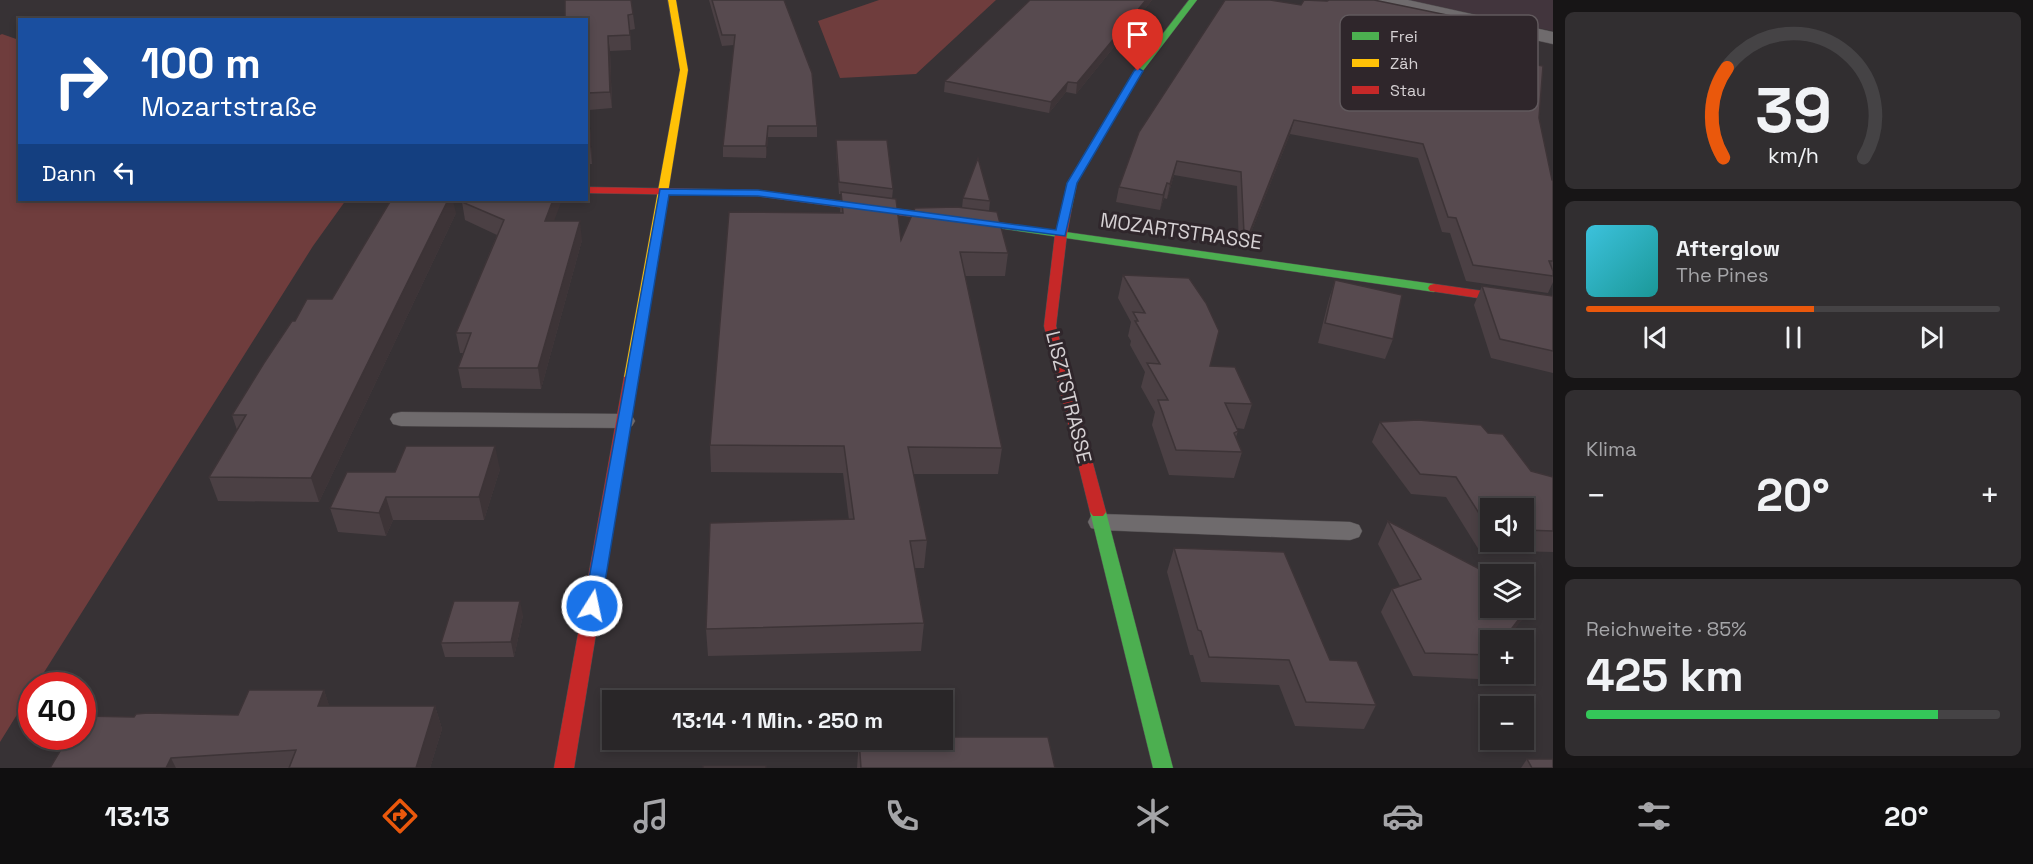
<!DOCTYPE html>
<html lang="de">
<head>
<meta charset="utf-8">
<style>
	body { margin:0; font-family:"Space Grotesk",sans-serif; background:#312e30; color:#f1f3f6; height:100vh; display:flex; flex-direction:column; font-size:22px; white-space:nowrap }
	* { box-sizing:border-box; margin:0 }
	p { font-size:20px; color:#a5a5a8 }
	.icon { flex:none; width:33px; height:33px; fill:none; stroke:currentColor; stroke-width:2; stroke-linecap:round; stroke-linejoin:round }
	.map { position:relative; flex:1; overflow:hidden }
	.panel { display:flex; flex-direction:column; gap:12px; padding:12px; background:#171516; width:480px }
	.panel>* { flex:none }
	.hud { position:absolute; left:18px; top:18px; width:570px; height:183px; border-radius:0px; box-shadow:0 3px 9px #0003,0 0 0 2px #454345; background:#1a4fa0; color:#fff; overflow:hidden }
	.controls { position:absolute; left:1480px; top:498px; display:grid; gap:12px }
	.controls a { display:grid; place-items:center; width:54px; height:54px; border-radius:0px; background:#292628; box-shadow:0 3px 9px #0003,0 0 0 2px #454345; font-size:30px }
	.speed { position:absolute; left:18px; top:672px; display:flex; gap:12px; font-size:30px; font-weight:700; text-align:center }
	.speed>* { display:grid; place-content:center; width:78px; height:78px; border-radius:50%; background:#292628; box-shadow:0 3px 9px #0003,0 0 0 2px #454345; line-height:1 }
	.speed .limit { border:9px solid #d22; background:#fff; color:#111 }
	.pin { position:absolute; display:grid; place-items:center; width:51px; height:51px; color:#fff; margin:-62px -26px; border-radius:50% 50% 50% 0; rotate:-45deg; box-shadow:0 0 6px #0007 }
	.pin .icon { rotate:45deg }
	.me { position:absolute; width:66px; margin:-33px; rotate:10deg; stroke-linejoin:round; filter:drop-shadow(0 0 4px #0008) }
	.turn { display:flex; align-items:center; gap:21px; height:126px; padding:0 24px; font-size:27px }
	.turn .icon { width:78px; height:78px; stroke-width:2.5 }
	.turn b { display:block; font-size:42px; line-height:51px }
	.then { display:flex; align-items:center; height:57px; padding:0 24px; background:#0003; gap:12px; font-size:22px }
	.big { font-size:45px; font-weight:800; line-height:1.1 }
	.panel .widget { flex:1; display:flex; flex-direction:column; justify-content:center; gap:9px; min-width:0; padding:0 21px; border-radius:9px; background:#312e30 }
	.panel .dial { align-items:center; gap:0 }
	.dial svg { height:156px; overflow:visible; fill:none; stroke:#454345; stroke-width:7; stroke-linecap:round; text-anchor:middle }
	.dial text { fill:#f1f3f6; stroke:none }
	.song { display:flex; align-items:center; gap:18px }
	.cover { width:72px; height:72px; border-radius:9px; background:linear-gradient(135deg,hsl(190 70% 55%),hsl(180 70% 35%)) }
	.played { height:6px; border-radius:3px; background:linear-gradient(90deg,#ea580c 55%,#454345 55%) }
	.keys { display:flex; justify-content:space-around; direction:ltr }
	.heat { display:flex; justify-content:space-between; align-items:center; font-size:33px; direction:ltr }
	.charge { height:9px; border-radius:4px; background:linear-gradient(90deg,#34c759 85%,#454345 0) }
	.trip { position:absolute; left:602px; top:690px; width:351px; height:60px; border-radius:0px; background:#292628; box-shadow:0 3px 9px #0003,0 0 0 2px #454345; font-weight:800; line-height:60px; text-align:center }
	.menu { display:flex; height:96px; justify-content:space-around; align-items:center; background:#100f10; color:#a5a5a8 }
	.menu .icon { width:42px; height:42px }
	.menu .current { color:#ea580c }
	.menu b { font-size:27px; color:#f1f3f6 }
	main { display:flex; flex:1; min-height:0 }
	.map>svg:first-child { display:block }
</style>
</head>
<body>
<main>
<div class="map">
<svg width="1553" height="768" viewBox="0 0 1553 768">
	<rect width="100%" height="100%" fill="#373235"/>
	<path fill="#42353d" d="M 1406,0 L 1553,0 L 1553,31 Z"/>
	<path fill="#6f3d3d" d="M 879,0 L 996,0 L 916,74 L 840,78 L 818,21 Z
		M 2,34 L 19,40 L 20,200 L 346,200 L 313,246 L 36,685 L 32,686 L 31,692 L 0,742 L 0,35 Z"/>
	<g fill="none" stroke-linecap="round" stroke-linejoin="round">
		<defs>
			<path id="lane" d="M 401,412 L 624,414 L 632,416 L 635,421 L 632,426 L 624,428 L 401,426 L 393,424 L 390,419 L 393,414 Z
				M 1100,514 L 1350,522 L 1359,525 L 1362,531 L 1359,537 L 1350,540 L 1100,530 L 1091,528 L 1088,522 L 1091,516 Z"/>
			<path id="street" d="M 1374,0 L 1408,0 L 1553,32 L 1553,44 L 1383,6 L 1376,4 Z"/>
			<path id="fast" d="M 1189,0 L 1197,0 L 1142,72 L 1077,183 L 1072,207 L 1071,209 L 1063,209 L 1062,207 L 1067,183 L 1134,71 Z
				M 981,220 L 1434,284 L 1440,288 L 1434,292 L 977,225 L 977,221 Z
				M 1098,507 L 1103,508 L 1106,512 L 1173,768 L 1153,768 L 1090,512 L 1093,508 Z"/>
			<path id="slow" d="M 668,0 L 676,0 L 688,70 L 638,377 L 631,381 L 624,377 L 680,70 Z"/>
			<path id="jam" d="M 586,187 L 757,190 L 981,220 L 986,223 L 981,226 L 757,196 L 586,193 Z
				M 1067,204 L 1072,207 L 1067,234 L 1056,326 L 1106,512 L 1103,516 L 1093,516 L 1090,512 L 1044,326 L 1055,234 L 1062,207 Z
				M 1434,284 L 1553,301 L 1553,309 L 1430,291 L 1428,288 L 1430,285 Z
				M 631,373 L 638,377 L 574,768 L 554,768 L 624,377 Z"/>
		</defs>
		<use href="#lane" stroke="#524e50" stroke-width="1"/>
		<use href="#street" stroke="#524e50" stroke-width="1"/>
		<use href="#fast" stroke="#524e50" stroke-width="1"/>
		<use href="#slow" stroke="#524e50" stroke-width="1"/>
		<use href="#jam" stroke="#524e50" stroke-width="1"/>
		<use href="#lane" fill="#6f6b6d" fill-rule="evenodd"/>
		<use href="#street" fill="#6f6b6d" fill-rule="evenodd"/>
		<use href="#fast" fill="#4caf50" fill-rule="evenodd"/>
		<use href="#slow" fill="#ffc107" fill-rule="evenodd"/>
		<use href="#jam" fill="#c62828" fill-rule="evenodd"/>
	</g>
	<path fill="#4b4044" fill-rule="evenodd" d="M 709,0 L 784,0 L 817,126 L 817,137 L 768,137 L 766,158 L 723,157 L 723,146 L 734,45 L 722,46 Z
		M 1030,0 L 1152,0 L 1076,94 L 1066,92 L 1049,113 L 944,92 L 945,81 Z
		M 633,14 L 635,29 L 630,30 L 631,50 L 610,51 L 612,108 L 589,110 L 592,164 L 586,164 L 586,20 Z
		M 1525,45 L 1509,61 L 1539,118 L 1552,180 L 1553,181 L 1553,282 L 1548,293 L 1466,281 L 1450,233 L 1442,232 L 1418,158 L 1290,134 L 1244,250 L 1239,249 L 1237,186 L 1174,175 L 1167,199 L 1164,198 L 1160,210 L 1116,202 L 1119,187 L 1139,132 Z
		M 836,140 L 893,189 L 892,199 L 901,240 L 962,208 L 963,198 L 990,201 L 989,211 L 1008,253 L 1005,276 L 965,276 L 1002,448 L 998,474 L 913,474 L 927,540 L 924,568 L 915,568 L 924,623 L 921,651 L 708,656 L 706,629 L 849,520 L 843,473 L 711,472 L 710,445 L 840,213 L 841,194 L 839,194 L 836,151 Z
		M 462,202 L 554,221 L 582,240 L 541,389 L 462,388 L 458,368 L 463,353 L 460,353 L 456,333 L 497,235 L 465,220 Z
		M 456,213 L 319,502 L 218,501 L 209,477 L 237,430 L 232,415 L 295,321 L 332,299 Z
		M 1123,275 L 1210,366 L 1252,404 L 1244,429 L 1237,428 L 1238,431 L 1236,437 L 1242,452 L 1234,478 L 1169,475 L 1152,425 L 1155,412 L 1141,387 L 1145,372 L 1130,345 L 1131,341 L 1128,336 L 1131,322 L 1118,298 Z
		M 1335,280 L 1393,339 L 1385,359 L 1318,343 L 1329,299 Z
		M 1482,286 L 1553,296 L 1553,373 L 1491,358 L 1474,305 Z
		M 1380,422 L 1488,433 L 1531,471 L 1553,477 L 1553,552 L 1479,550 L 1446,497 L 1411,494 L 1372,442 ZM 1491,508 L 1524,508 L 1524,542 L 1491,542 Z
		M 500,469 L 484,520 L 393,520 L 386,536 L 338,532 L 330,508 L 395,472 Z
		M 1388,521 L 1535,598 L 1521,621 L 1491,640 L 1491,662 L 1478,679 L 1413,676 L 1381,612 L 1392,589 L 1400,586 L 1378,544 Z
		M 1174,548 L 1330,660 L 1376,705 L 1364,729 L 1295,726 L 1279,685 L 1201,682 L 1193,655 L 1190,655 L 1167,572 Z
		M 523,615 L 514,657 L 445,657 L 441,643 Z
		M 324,690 L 329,706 L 435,706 L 442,729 L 430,768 L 50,768 Z
		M 859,740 L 1055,768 L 857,768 Z
		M 1527,759 L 1553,768 L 1521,768 Z"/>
	<path fill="#3d3437" d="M 1146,0 L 1152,0 L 1076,94 L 1077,83 Z
		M 1530,32 L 1525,45 L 1497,73 L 1502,59 Z
		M 608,36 L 610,51 L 612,108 L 610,92 Z
		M 1068,82 L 1066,92 L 1049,113 L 1051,102 Z
		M 588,93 L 589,110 L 592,164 L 590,146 Z
		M 1294,120 L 1290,134 L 1244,250 L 1249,234 Z
		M 768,126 L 768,137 L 766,158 L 766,146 Z
		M 1177,161 L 1174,175 L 1167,199 L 1170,184 Z
		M 1167,183 L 1164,198 L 1160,210 L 1163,195 Z
		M 448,200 L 453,200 L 456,213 L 319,502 L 311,478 Z
		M 553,200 L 562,200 L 547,240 L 545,221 Z
		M 580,221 L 582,240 L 541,389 L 538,368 Z
		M 495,446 L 500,469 L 484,520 L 479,497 Z
		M 386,497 L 393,520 L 386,536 L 379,513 Z
		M 1535,598 L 1521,621 L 1507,640 L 1503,640 Z
		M 520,601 L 523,615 L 514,657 L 511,642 Z
		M 1491,656 L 1491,662 L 1478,679 Z
		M 324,690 L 332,714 L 318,706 Z
		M 435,706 L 442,729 L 430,768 L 416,768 Z
		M 171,758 L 176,768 L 166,768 Z"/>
	<path fill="#574a4f" stroke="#3d3437" stroke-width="1.5" d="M 565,0 L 631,0 L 633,14 L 628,15 L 630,35 L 608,36 L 610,92 L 588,93 L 590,146 L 586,147 L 586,20 L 547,20 L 548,19 L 565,18 Z
		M 712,0 L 784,0 L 812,73 L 817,126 L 768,126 L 766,146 L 723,146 L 735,35 L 722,35 Z
		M 1030,0 L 1146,0 L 1077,83 L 1068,82 L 1051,102 L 945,81 Z
		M 1225,0 L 1270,0 L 1301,5 L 1304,0 L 1327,1 L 1329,0 L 1374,0 L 1530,32 L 1502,59 L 1543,66 L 1539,118 L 1552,180 L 1553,181 L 1553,261 L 1549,261 L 1553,271 L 1553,276 L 1473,265 L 1456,218 L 1448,217 L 1423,144 L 1294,120 L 1249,234 L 1244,233 L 1241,172 L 1177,161 L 1170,184 L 1167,183 L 1163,195 L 1119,187 L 1139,132 Z
		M 836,140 L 887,140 L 893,189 L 839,182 Z
		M 978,158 L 990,201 L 963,198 Z
		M 841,192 L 896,199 L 901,240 L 915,208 L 957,207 L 997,212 L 1008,253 L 960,252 L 1002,448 L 908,447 L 927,540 L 910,541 L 924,623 L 706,629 L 710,523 L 854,519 L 844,446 L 710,445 L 729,212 L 843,213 Z
		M 391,200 L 448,200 L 311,478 L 209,477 L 246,415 L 232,415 L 264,363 L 292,321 L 295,321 L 307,299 L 332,299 Z
		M 462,200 L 553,200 L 545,221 L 580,221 L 538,368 L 458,368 L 471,333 L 456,333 L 504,220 L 462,202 Z
		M 1123,275 L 1189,278 L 1206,303 L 1219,331 L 1210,366 L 1235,367 L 1252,404 L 1225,403 L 1238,431 L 1234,433 L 1242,452 L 1176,450 L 1158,400 L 1168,400 L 1147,363 L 1160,364 L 1135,321 L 1138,321 L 1133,312 L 1145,313 Z
		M 1335,280 L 1402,295 L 1393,339 L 1325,323 Z
		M 1482,286 L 1553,296 L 1553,351 L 1500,339 Z
		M 1418,420 L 1481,425 L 1488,433 L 1503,434 L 1531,471 L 1553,477 L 1553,531 L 1524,530 L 1524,508 L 1491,508 L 1491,529 L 1489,529 L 1456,477 L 1420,474 L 1380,422 Z
		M 406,446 L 495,446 L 479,497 L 386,497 L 379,513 L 330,508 L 347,472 L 395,472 Z
		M 1388,521 L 1491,575 L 1491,608 L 1524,608 L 1524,592 L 1535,598 L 1503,640 L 1491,640 L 1491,655 L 1425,653 L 1392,589 L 1421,579 Z
		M 1174,548 L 1284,552 L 1330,660 L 1357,661 L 1376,705 L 1306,702 L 1289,660 L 1209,657 L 1201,631 L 1198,630 Z
		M 454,601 L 520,601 L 511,642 L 441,643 Z
		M 249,690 L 324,690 L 318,706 L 435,706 L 416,768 L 289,768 L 296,750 L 171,758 L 166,768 L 50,768 L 69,736 L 82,736 L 82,716 L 134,717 L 136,714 L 148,713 L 238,715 Z
		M 942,737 L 1048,737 L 1055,768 L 861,768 L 859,740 L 942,740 Z
		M 1527,759 L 1553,759 L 1553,768 L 1532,768 Z
		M 703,766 L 766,766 L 766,768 L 703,768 Z"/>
	<path fill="#1a73e8" stroke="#114b97" stroke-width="1.5" d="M 1138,68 L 1143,71 L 1077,183 L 1065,236 L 758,196 L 669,195 L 601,606 L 598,610 L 592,612 L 586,610 L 584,606 L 660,189 L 758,190 L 1056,230 L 1067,183 L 1134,71 Z"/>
	<g text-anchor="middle" stroke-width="6" stroke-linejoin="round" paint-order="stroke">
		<g font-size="20" fill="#d5d0d3" stroke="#2f262b">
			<text transform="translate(1181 231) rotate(8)" y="7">MOZARTSTRASSE</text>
			<text transform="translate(1069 397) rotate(76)" y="7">LISZTSTRASSE</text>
		</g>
	</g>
	<rect x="1340" y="15" width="198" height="96" rx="9" fill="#2f262b" stroke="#61595d" stroke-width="1.5"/>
	<rect x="1352" y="32" width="27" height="8" fill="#4caf50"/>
	<rect x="1352" y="59" width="27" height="8" fill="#ffc107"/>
	<rect x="1352" y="86" width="27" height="8" fill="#c62828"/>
	<g font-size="16" fill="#d5d0d3">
		<text x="1390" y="42">Frei</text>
		<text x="1390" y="69">Zäh</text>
		<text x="1390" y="96">Stau</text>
	</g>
</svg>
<div class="controls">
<a><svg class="icon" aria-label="sound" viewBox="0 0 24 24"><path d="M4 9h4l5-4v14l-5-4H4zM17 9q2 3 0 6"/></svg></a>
<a><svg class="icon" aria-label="layers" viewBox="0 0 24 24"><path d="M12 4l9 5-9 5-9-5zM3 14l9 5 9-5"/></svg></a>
<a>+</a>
<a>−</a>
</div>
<div class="speed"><div class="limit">40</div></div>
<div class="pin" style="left:1138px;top:71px;background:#d93025"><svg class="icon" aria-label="arrive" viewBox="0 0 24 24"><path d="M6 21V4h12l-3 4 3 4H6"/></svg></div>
<svg class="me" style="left:592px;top:606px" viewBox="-20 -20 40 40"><circle r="17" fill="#1a73e8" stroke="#fff" stroke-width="3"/><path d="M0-11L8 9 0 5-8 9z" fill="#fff"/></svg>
<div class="trip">13:14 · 1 Min. · 250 m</div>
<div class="hud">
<div class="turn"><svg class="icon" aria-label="right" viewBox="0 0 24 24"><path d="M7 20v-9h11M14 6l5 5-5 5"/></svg><div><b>100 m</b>Mozartstraße</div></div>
<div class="then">Dann<svg class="icon" aria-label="left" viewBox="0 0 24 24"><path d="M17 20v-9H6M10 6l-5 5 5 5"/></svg></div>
</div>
</div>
<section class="panel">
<div class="widget dial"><svg viewBox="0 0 100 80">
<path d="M14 69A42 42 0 1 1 86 69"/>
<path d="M14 69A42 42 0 0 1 16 23" stroke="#ea580c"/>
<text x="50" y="56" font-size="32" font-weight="700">39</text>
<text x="50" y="72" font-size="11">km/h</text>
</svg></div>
<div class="widget">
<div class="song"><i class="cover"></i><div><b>Afterglow</b><p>The Pines</p></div></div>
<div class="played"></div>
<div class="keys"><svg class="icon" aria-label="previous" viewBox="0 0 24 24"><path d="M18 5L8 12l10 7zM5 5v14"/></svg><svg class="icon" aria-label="pause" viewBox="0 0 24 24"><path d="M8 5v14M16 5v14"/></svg><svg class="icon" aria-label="next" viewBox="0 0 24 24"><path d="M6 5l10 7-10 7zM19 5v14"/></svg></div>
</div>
<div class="widget"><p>Klima</p>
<div class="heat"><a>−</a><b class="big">20°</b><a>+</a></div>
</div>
<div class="widget"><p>Reichweite · 85%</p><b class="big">425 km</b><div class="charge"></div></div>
</section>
</main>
<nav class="menu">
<b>13:13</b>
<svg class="icon current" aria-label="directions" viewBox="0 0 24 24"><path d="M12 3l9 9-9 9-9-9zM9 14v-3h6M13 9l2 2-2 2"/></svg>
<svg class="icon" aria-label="music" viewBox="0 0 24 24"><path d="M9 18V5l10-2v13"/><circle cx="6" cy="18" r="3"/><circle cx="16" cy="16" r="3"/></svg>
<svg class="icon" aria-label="phone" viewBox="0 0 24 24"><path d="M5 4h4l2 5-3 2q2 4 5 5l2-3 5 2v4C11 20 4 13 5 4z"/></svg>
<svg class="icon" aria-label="climate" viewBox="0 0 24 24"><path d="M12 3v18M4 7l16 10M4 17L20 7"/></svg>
<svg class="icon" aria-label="car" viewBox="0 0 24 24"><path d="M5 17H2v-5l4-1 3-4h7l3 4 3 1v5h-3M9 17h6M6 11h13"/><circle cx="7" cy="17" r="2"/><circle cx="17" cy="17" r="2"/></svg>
<svg class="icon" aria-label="filters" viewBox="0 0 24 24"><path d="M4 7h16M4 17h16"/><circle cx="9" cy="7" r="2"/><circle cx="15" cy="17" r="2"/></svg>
<b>20°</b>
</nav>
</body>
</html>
